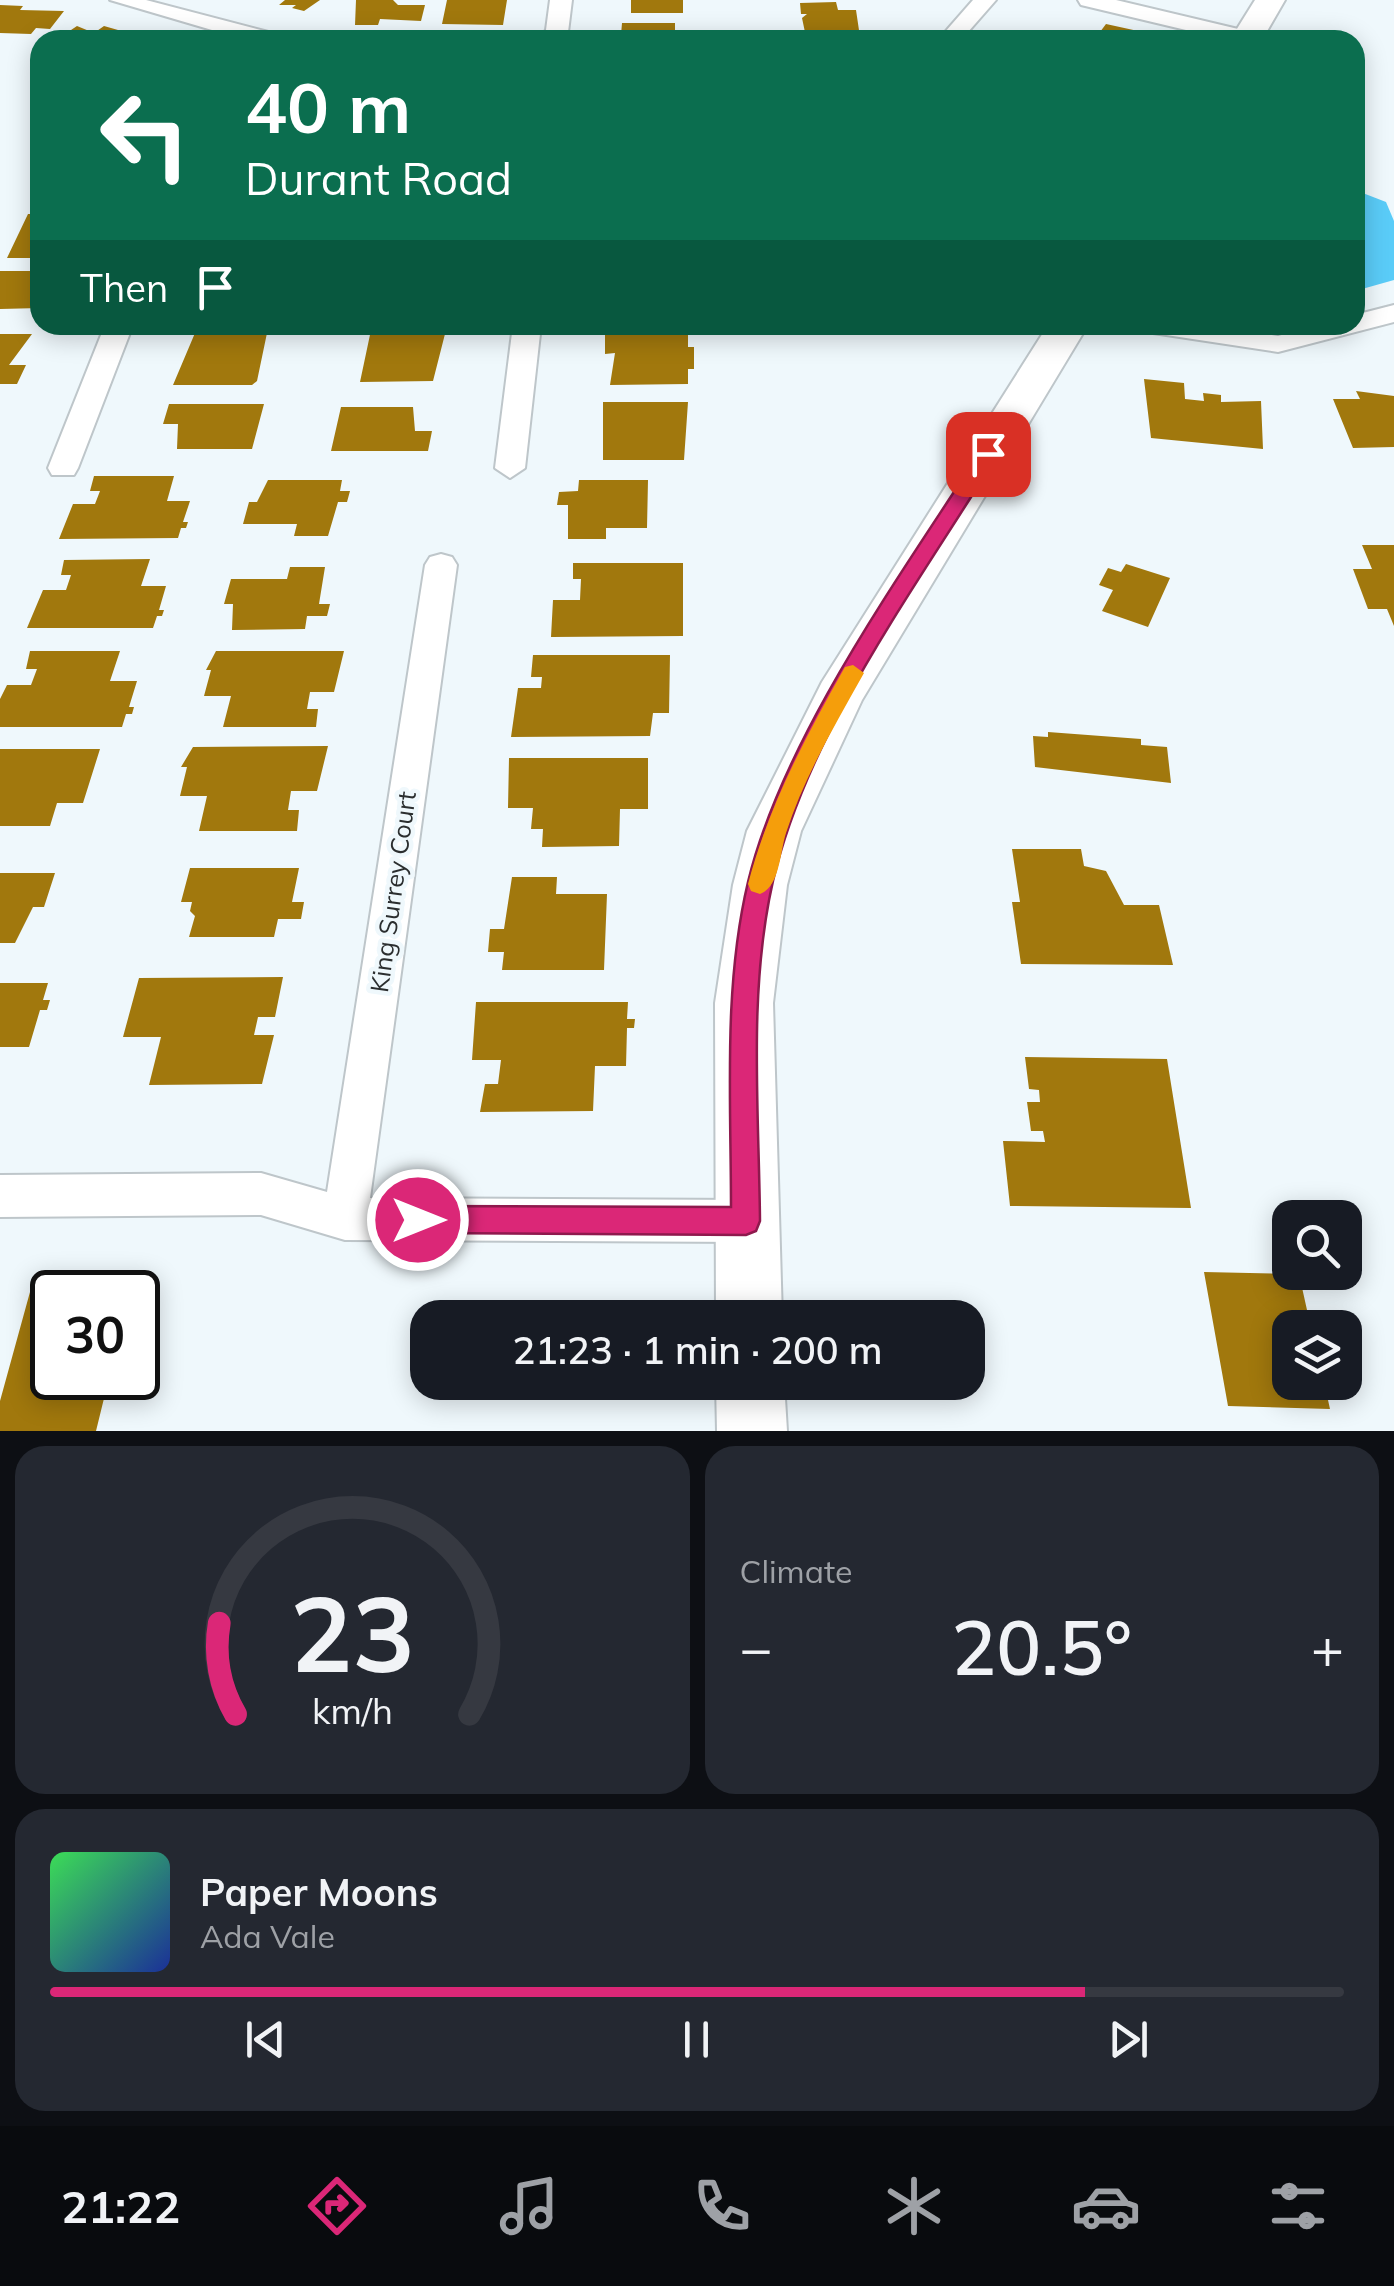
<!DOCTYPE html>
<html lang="en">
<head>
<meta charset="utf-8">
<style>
	body { margin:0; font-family:Mulish,sans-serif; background:#242831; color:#f1f3f6; height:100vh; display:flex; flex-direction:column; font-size:38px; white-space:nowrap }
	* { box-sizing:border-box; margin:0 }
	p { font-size:32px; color:#9ea1a6 }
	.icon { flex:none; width:55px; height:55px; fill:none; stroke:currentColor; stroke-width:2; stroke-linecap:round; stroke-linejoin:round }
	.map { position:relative; height:1431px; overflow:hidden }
	.sheet { display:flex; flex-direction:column; gap:15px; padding:15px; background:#0d0f14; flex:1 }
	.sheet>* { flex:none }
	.guide { position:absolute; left:30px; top:30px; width:1335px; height:305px; border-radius:30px; box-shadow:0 5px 25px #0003; background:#0b6e4f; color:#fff; overflow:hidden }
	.controls { position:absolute; left:1272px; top:1200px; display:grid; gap:20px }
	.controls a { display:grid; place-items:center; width:90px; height:90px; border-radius:20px; background:#171b24; box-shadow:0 5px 25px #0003; font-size:50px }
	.speed { position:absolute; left:30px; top:1270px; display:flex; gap:20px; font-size:50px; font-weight:700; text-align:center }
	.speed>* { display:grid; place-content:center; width:130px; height:130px; border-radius:50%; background:#171b24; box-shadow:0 5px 25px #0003; line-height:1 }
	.speed .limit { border:5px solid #111; border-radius:15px; background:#fff; color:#111 }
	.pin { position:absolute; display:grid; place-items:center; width:85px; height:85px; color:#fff; margin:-42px; border-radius:20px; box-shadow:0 5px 15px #0006 }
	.me { position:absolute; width:110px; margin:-55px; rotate:90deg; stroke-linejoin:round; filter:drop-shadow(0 0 8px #0008) }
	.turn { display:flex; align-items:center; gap:35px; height:210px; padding:0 50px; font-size:45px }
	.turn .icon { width:130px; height:130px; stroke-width:2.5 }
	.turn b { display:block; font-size:70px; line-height:85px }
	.then { display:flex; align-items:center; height:95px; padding:0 50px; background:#0003; gap:20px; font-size:38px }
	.big { font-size:75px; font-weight:600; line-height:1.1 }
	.sheet .tile { flex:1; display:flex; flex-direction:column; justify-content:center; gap:15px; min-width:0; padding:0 35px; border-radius:30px; background:#242831 }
	.sheet .dial { align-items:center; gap:0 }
	.dial svg { height:260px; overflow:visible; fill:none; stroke:#363941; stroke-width:7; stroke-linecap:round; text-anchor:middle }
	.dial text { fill:#f1f3f6; stroke:none }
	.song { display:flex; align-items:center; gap:30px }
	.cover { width:120px; height:120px; border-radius:15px; background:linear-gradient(135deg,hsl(130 70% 55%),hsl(230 70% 35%)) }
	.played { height:10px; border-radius:5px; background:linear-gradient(90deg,#db2777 80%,#363941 80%) }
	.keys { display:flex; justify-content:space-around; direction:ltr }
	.heat { display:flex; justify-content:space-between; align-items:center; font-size:55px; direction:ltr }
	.sheet .tiles { flex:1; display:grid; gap:15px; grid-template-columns:1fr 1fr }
	.tile:last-child { grid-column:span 2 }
	.trip { position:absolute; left:410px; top:1300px; width:575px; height:100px; border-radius:30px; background:#171b24; box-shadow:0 5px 25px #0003; font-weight:600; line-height:100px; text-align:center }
	.tabs { display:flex; height:160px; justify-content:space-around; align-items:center; background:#090b0e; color:#9ea1a6 }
	.tabs .icon { width:70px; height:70px }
	.tabs .current { color:#db2777 }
	.tabs b { font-size:45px; color:#f1f3f6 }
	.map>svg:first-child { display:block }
</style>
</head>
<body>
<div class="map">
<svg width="1394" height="1431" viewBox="0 0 1394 1431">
	<rect width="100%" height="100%" fill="#eff8fc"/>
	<path fill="#5accf8" d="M 1355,190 L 1386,202 L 1394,221 L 1394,280 L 1355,291 Z"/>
	<path fill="#a1780d" d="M 285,0 L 320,0 L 304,11 L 292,8 L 296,5 L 279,5 Z
		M 356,0 L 393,0 L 398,5 L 425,5 L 421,21 L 380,19 L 378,25 L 355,25 Z
		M 447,0 L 507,0 L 503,25 L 442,24 Z
		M 631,0 L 683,0 L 683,13 L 631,13 Z
		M 836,2 L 838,10 L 856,10 L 860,37 L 806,37 L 802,18 L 807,14 L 801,14 L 800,3 Z
		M 0,5 L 23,6 L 20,10 L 64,11 L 50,29 L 36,28 L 31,34 L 0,33 Z
		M 622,23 L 675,23 L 675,40 L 630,40 L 631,35 L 621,35 Z
		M 1106,24 L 1138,31 L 1132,40 L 1094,40 Z
		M 77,26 L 94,33 L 104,26 L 125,32 L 112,40 L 56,40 Z
		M 28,214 L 40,214 L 40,258 L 7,258 Z
		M 0,271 L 40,271 L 40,308 L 0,309 Z
		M 371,330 L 446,330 L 433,381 L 360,382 Z
		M 195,333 L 267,333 L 257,381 L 252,385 L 173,385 Z
		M 0,334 L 32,334 L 9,365 L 26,365 L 17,384 L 0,384 Z
		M 688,334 L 688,347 L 694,347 L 694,369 L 688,369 L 688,384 L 610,385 L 615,353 L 605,354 L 605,335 Z
		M 1144,379 L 1184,383 L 1185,399 L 1204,401 L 1203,393 L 1221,395 L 1221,402 L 1261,401 L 1263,449 L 1151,438 Z
		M 1356,391 L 1394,396 L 1394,447 L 1353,448 L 1333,399 L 1360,399 Z
		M 603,402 L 688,402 L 684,460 L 603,460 Z
		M 169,404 L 264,404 L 252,449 L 177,449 L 178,424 L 163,424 Z
		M 341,407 L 413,407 L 415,431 L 432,431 L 428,451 L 331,451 Z
		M 94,476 L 174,476 L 167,501 L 190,501 L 183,522 L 188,522 L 186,528 L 181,528 L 178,538 L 59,539 L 73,504 L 95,504 L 100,491 L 90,491 Z
		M 268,480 L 342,480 L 340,491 L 350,491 L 347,502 L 338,502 L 328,536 L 294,536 L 297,524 L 243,524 L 249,502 L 257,502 Z
		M 579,480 L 648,480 L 647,528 L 606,528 L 606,539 L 568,539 L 568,505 L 557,505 L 559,492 L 578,491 Z
		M 1362,545 L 1394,545 L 1394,626 L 1387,609 L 1368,609 L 1353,569 L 1372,569 Z
		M 150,559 L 141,586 L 166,586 L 159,610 L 164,610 L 162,616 L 157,616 L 153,628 L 27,628 L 43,590 L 66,590 L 71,575 L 61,575 L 64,560 Z
		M 573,563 L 683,563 L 683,636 L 551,637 L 553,600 L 580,600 L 581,579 L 573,579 Z
		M 1126,564 L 1170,578 L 1148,627 L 1102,611 L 1113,590 L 1099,585 L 1108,568 L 1121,572 Z
		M 290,567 L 325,567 L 319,604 L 330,604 L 327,616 L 307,616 L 305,629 L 232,630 L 233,604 L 224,604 L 231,579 L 287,579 Z
		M 30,651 L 120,651 L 110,681 L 137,681 L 129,707 L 134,707 L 132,714 L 126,714 L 122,727 L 0,727 L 0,699 L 7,685 L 31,685 L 37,669 L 26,669 Z
		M 216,651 L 344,651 L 334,692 L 310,692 L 307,709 L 318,709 L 316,727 L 223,727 L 231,696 L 204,696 L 211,670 L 206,670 Z
		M 533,655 L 670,655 L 669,713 L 653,713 L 650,736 L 511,737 L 518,688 L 541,688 L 542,677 L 531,677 Z
		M 1048,732 L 1141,739 L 1141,745 L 1167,747 L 1171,783 L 1035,767 L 1033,736 L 1048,737 Z
		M 328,746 L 317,791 L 291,791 L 288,810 L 299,810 L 297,831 L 199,831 L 207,796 L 180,796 L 187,767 L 181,767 L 193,747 Z
		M 0,749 L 100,749 L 83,803 L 57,803 L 50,826 L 0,826 Z
		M 509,758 L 648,758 L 648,809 L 620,809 L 619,846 L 542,847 L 543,829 L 531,829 L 533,808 L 508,808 Z
		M 1012,849 L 1081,849 L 1084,866 L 1106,871 L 1124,905 L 1159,905 L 1173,965 L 1021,964 L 1012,902 L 1020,902 Z
		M 190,868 L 299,868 L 292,902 L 304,902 L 301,919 L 278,919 L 274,937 L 189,937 L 195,916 L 190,911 L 192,902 L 181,902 Z
		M 0,873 L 55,873 L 44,907 L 33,907 L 15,943 L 0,943 Z
		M 512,877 L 557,877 L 556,894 L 607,894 L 604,970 L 502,970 L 504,952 L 488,952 L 490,929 L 504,929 Z
		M 283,977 L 275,1017 L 258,1017 L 254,1035 L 274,1035 L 262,1084 L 149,1085 L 161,1037 L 123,1037 L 139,978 Z
		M 0,983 L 48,983 L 43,1000 L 50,1000 L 47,1010 L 40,1010 L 29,1047 L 0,1047 Z
		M 476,1002 L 628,1002 L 627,1019 L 635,1019 L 634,1028 L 627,1028 L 626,1066 L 595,1066 L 593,1111 L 480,1112 L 485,1084 L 498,1084 L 501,1060 L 472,1060 Z
		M 1025,1057 L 1167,1059 L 1191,1208 L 1010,1206 L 1003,1141 L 1045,1142 L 1043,1131 L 1031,1131 L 1027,1102 L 1040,1102 L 1039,1090 L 1029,1089 Z
		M 1204,1272 L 1299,1274 L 1311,1328 L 1290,1328 L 1290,1382 L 1324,1382 L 1330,1409 L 1228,1406 Z
		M 30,1292 L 52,1292 L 52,1378 L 109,1378 L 96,1431 L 0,1431 L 0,1401 Z"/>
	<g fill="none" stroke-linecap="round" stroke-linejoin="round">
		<defs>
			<path id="street" d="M 110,0 L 146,0 L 280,35 L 283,40 L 246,40 Z
				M 550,0 L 572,0 L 568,32 L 561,40 L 537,40 L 546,30 Z
				M 973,0 L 996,0 L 961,40 L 938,40 Z
				M 1078,0 L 1116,0 L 1255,33 L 1258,38 L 1228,40 L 1081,5 Z
				M 1394,305 L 1394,322 L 1278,352 L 1153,333 L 1139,325 L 1208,325 L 1278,336 L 1318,325 L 1355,325 L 1355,315 Z
				M 105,325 L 133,325 L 78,468 L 74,475 L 52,475 L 48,468 Z
				M 513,325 L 541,325 L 525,468 L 510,478 L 495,468 Z
				M 441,554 L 452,557 L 457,565 L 370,1198 L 746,1200 L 762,1206 L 768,1221 L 762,1236 L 746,1242 L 345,1240 L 261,1215 L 0,1217 L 0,1175 L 261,1173 L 327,1192 L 425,565 L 430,557 Z"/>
			<path id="secondary" d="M 1255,0 L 1285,0 L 1262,40 L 1230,40 Z
				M 1048,325 L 1088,325 L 862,700 L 801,831 L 787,885 L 773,1003 L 782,1318 L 716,1318 L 715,1003 L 733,885 L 747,831 L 822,682 Z
				M 716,1382 L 784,1382 L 787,1431 L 717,1431 Z"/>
		</defs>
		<use href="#street" stroke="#bec6ca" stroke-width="4"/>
		<use href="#secondary" stroke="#bec6ca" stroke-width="4"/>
		<use href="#street" fill="#fff" fill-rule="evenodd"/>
		<use href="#secondary" fill="#fff" fill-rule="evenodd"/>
	</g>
	<path fill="#db2777" stroke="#8e194d" stroke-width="2.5" d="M 988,447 L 998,454 C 918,585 808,730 773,881 C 748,991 759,1109 760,1221 L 756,1231 L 746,1235 L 418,1233 L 408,1229 L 403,1220 L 408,1210 L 418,1206 L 731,1207 C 731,1099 723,987 748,882 C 783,737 901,575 982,449 Z"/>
	<path fill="#f59e0b" d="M 853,665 L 864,673 C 835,725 804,777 786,833 C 780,851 780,887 760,894 L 751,891 L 748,884 C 769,805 805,738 845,667 Z"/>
	<g text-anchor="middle" stroke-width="9" stroke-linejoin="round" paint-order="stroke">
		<g font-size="25" fill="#2b2e2f" stroke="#eff8fc">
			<text transform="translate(393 892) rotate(-82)" y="9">King Surrey Court</text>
		</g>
	</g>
</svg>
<div class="controls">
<a><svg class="icon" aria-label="search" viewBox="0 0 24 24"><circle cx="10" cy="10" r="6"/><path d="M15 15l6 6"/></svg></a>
<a><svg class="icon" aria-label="layers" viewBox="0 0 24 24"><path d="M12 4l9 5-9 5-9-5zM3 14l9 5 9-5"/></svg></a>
</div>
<div class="speed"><div class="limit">30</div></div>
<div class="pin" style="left:988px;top:454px;background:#d93025"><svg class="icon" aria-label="arrive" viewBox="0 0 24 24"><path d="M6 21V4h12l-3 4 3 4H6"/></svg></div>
<svg class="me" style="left:418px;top:1220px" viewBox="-20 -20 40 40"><circle r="17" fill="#db2777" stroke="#fff" stroke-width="3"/><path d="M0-11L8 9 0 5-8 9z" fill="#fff"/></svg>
<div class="trip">21:23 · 1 min · 200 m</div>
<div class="guide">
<div class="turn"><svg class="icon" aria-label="left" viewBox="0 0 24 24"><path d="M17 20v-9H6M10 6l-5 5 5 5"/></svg><div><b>40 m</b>Durant Road</div></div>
<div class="then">Then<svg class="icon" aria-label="arrive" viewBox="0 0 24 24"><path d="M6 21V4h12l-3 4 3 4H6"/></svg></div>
</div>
</div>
<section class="sheet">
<div class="tiles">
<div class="tile dial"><svg viewBox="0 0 100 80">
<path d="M14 69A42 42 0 1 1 86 69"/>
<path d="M14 69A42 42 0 0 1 9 41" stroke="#db2777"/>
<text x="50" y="56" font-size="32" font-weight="700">23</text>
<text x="50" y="72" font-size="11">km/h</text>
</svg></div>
<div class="tile"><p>Climate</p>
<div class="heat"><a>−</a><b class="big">20.5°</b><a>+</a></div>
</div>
<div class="tile">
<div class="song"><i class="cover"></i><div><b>Paper Moons</b><p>Ada Vale</p></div></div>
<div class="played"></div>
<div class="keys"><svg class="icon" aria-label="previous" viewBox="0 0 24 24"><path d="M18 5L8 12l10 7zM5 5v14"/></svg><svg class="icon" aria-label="pause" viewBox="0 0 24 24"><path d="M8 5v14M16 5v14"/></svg><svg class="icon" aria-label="next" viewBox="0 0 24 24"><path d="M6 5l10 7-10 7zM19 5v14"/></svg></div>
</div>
</div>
</section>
<nav class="tabs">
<b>21:22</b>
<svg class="icon current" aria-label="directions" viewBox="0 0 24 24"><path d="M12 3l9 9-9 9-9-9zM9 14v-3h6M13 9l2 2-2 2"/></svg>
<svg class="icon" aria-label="music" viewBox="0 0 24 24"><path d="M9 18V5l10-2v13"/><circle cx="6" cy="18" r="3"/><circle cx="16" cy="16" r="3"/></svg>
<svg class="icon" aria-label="phone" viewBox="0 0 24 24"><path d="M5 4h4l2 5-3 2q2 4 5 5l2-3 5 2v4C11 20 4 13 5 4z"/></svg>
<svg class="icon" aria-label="climate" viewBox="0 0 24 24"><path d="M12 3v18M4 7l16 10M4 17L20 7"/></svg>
<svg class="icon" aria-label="car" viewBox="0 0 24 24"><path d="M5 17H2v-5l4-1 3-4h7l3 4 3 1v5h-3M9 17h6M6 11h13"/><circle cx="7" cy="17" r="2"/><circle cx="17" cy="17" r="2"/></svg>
<svg class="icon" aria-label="filters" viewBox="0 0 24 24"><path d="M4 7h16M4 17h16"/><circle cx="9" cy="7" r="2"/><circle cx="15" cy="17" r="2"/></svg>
</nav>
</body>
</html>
